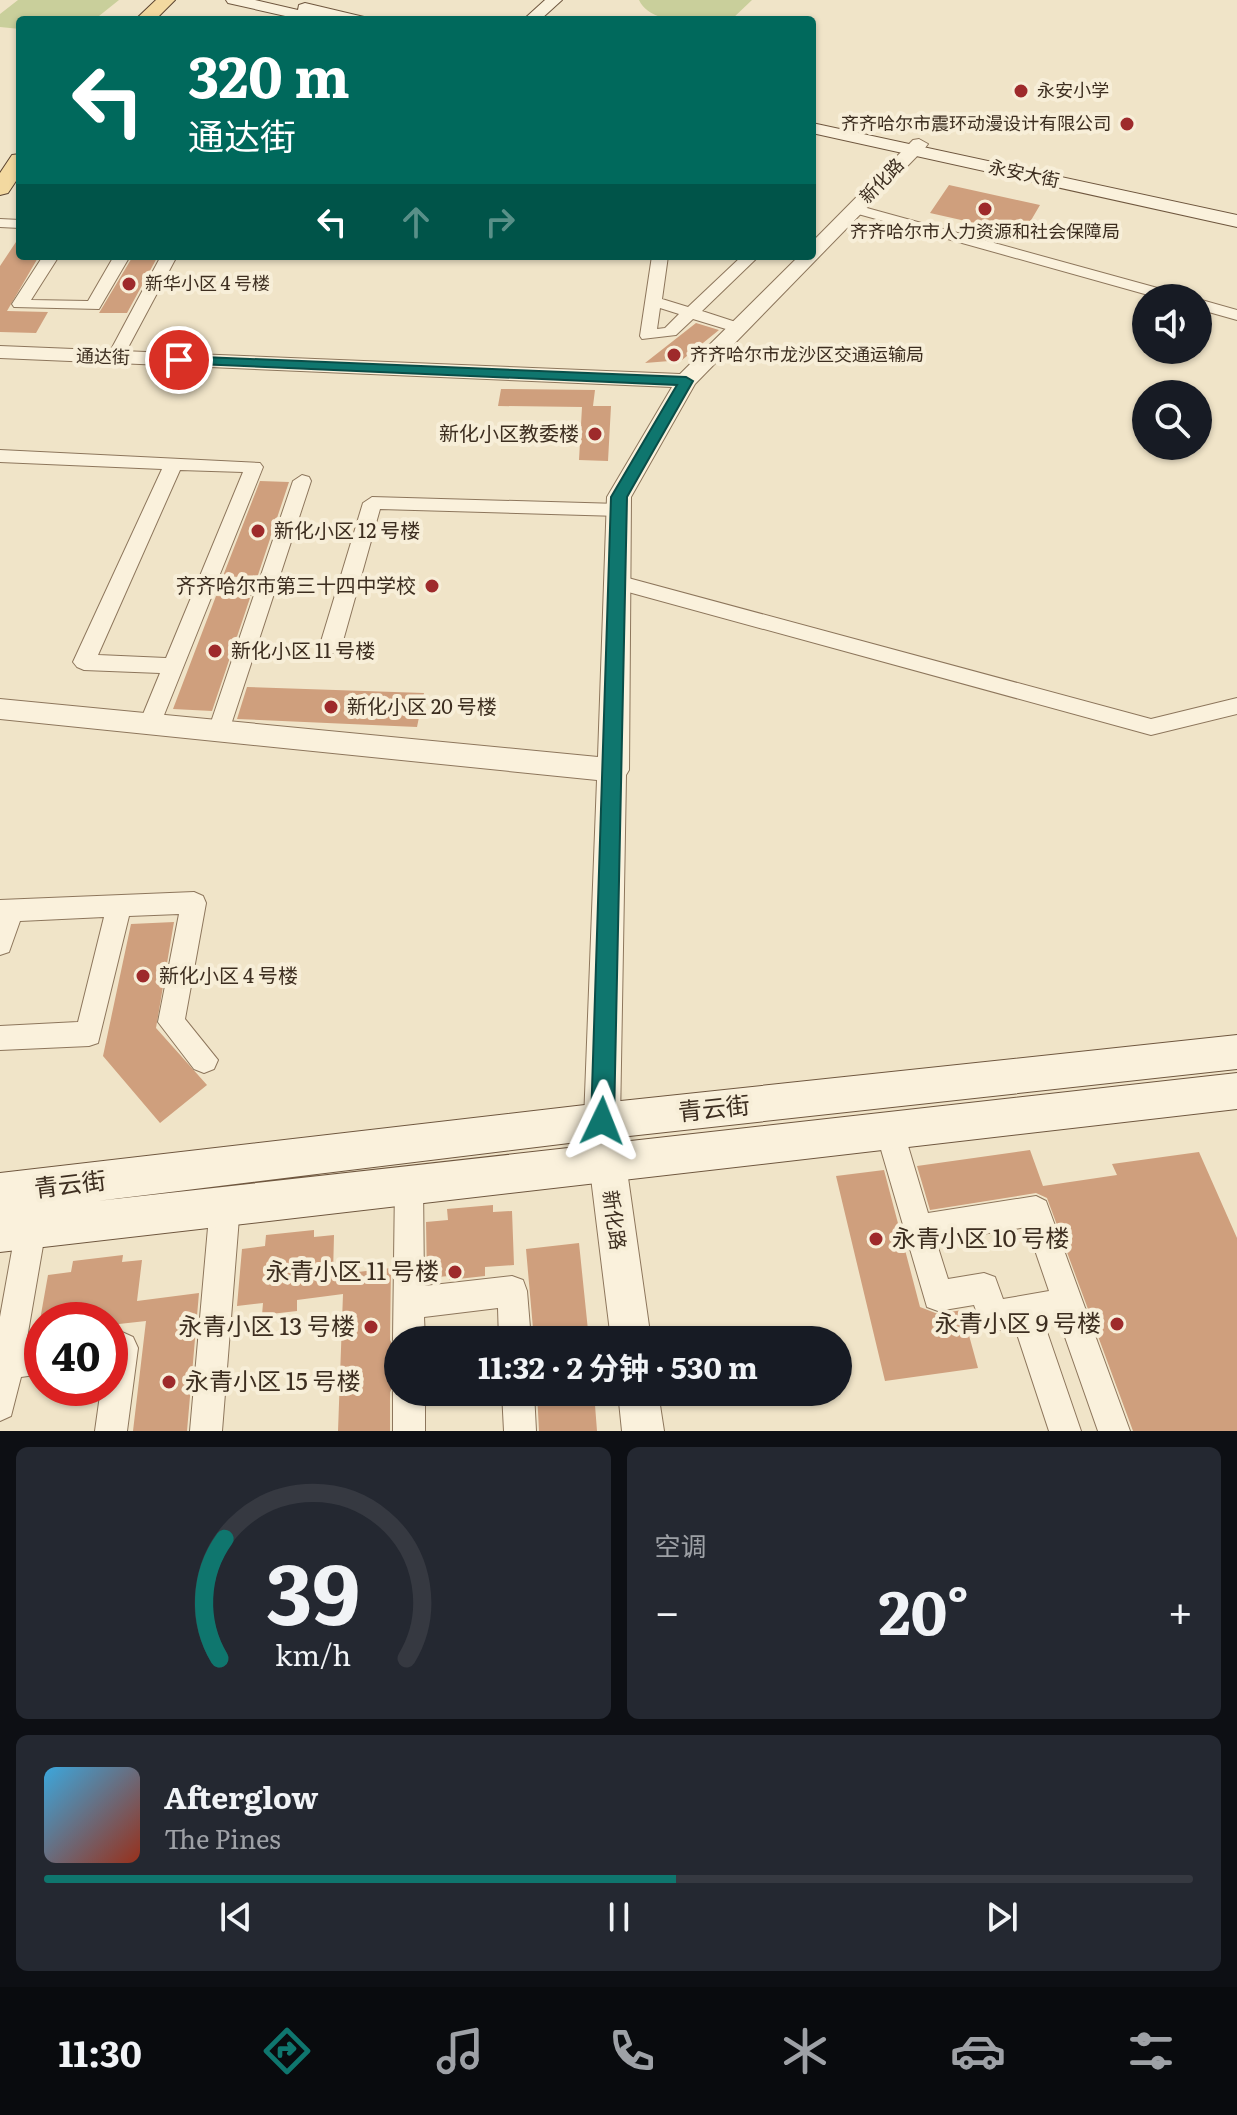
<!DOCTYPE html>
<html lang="zh">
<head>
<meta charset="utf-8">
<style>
	body { margin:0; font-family:Literata,"Noto Sans SC",serif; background:#242831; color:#f1f3f6; height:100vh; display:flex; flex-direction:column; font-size:30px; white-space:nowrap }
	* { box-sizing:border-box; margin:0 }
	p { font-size:26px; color:#9ea1a6 }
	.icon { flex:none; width:44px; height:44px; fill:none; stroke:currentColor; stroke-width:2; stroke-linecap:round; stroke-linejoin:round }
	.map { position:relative; height:1431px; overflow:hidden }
	.panel { display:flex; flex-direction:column; gap:16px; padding:16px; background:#0d0f14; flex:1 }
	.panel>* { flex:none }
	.hud { position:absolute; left:16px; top:16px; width:800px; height:244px; border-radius:8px; box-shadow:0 2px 6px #0004; background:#00695c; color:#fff; overflow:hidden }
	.tools { position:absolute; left:1132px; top:284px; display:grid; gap:16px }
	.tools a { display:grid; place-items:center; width:80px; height:80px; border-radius:50%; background:#171b24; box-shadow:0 2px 6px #0004; font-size:40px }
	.speed { position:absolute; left:24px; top:1302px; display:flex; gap:16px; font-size:40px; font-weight:700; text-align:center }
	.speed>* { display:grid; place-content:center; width:104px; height:104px; border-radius:50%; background:#171b24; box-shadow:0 2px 6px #0004; line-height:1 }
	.speed .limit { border:12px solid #d22; background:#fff; color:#111 }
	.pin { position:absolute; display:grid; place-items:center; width:68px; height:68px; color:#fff; margin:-34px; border:4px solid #fff; border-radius:50%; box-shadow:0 2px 8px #0007 }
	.me { position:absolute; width:88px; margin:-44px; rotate:2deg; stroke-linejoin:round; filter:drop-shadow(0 0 6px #0008) }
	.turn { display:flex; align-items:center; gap:28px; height:168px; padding:0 40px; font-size:36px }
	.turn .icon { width:104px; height:104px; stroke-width:2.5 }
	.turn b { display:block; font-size:56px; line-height:68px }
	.lanes { display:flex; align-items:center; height:76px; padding:0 40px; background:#0003; justify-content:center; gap:40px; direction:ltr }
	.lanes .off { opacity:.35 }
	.big { font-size:60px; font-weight:700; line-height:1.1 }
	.panel .widget { flex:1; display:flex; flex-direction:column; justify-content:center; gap:12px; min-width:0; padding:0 28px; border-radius:12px; background:#242831 }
	.panel .dial { align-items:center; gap:0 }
	.dial svg { height:208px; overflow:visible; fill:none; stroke:#363941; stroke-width:7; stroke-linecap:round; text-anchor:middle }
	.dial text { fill:#f1f3f6; stroke:none }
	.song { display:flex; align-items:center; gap:24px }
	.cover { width:96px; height:96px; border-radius:12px; background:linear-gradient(135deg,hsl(200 70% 55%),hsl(10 70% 35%)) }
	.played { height:8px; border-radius:4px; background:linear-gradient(90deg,#0f766e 55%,#363941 55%) }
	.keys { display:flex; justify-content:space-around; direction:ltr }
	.heat { display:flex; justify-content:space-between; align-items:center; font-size:44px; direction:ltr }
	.panel .tiles { flex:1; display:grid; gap:16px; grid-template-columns:1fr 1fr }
	.widget:last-child { grid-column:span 2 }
	.trip { position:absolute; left:384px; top:1326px; width:468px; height:80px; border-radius:40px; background:#171b24; box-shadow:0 2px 6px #0004; font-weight:700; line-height:80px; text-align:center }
	.menu { display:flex; height:128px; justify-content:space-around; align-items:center; background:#090b0e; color:#9ea1a6 }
	.menu .icon { width:56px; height:56px }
	.menu .active { color:#0f766e }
	.menu b { font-size:36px; color:#f1f3f6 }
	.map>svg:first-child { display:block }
</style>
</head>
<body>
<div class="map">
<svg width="1237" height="1431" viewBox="0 0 1237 1431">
	<rect width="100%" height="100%" fill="#f0e4c8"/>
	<path fill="#c9cf9b" d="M 18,0 L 119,0 L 94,20 L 20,20 L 20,29 L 0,27 L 0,14 Z
		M 639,0 L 752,0 L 731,20 C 705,20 652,28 639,0 Z"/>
	<path fill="#cf9f7d" d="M 949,185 L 1040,205 L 1023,234 L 930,213 Z
		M 20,236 L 20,256 L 39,256 L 7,311 L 48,312 L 36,333 L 0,332 L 0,266 Z
		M 133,256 L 158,256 L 127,313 L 99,313 Z
		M 696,323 L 719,330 L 682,360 L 645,363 Z
		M 501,389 L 595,390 L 593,406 L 611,406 L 608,461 L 579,460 L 582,407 L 498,406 Z
		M 260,481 L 289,482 L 257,578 L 223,576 Z
		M 216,596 L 250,598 L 212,711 L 173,709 Z
		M 247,687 L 424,693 L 417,727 L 237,719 Z
		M 174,922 L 156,1028 L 207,1085 L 160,1123 L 103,1056 L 131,924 Z
		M 1030,1150 L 1043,1186 L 1117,1175 L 1112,1164 L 1199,1152 L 1237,1238 L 1237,1431 L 1133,1431 L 1047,1198 L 1036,1193 L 930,1210 L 917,1166 Z
		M 884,1170 L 920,1307 L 938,1314 L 962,1310 L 978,1368 L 885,1381 L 836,1176 Z
		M 493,1205 L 493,1212 L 512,1211 L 514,1265 L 485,1267 L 485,1276 L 449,1280 L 449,1276 L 427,1278 L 426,1222 L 448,1220 L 447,1209 Z
		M 314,1230 L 314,1237 L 334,1235 L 333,1275 L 391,1268 L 390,1340 L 398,1354 L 398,1378 L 390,1392 L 390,1431 L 338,1431 L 343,1294 L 297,1300 L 297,1311 L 262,1315 L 263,1303 L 237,1306 L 242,1249 L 265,1246 L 266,1235 Z
		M 579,1243 L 589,1340 L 534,1340 L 526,1249 Z
		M 123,1255 L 122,1262 L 142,1260 L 137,1301 L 199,1293 L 187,1431 L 133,1431 L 146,1321 L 110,1325 L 110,1320 L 40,1320 L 48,1275 L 71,1272 L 73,1261 Z
		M 537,1392 L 594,1392 L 597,1431 L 539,1431 Z"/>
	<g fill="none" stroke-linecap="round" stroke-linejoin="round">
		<defs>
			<path id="minor" d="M 856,205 L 1183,295 L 1185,298 L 1159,298 L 851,212 L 849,209 Z
				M 0,219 L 20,220 L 20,228 L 0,227 Z
				M 43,256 L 59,256 L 31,300 L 88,301 L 114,256 L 130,256 L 99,309 L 14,307 L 12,304 Z
				M 161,256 L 177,256 L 123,357 L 121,361 L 109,361 L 107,357 Z
				M 652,256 L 668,256 L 662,299 L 688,307 L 742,256 L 759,256 L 702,311 L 745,325 L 745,331 L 739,333 L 693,319 L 676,335 L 642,339 L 640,336 ZM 660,308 L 679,314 L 665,328 L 657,329 Z
				M 1198,299 L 1237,310 L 1237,320 L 1198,309 Z
				M 0,450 L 260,463 L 263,467 L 218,579 L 259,581 L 293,481 L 302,475 L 309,477 L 311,481 L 227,737 L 219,739 L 211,737 L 208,731 L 254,595 L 213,593 L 158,730 L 150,732 L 142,730 L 139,724 L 160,673 L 84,670 L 77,667 L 73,662 L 162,469 L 0,462 ZM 180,470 L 243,472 L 166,658 L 98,655 Z
				M 372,497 L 619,504 L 628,510 L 619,516 L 380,509 L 341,648 L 337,653 L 323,653 L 319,648 L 363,503 Z
				M 617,575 L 1151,719 L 1237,698 L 1237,714 L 1151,735 L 610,587 L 607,582 Z
				M 194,892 L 203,896 L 206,903 L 185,1019 L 218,1060 L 214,1069 L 204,1073 L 194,1069 L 158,1022 L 179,914 L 129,916 L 98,1043 L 89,1046 L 0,1050 L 0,1026 L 78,1022 L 104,917 L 20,921 L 9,952 L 0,955 L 0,900 Z
				M 889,1115 L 899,1119 L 903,1129 L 928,1213 L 1036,1196 L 1046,1201 L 1130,1431 L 1098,1431 L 1059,1320 L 1044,1323 L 1081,1431 L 1049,1431 L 1015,1328 L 993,1331 L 982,1327 L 974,1305 L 938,1311 L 927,1307 L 875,1129 L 879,1119 ZM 1027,1227 L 1049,1291 L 1003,1299 L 995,1277 L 984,1273 L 948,1279 L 936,1241 Z
				M 409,1170 L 419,1174 L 423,1184 L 424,1286 L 512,1276 L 523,1280 L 527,1291 L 531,1340 L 499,1340 L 498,1308 L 424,1317 L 425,1340 L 398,1340 L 398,1351 L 393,1340 L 395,1184 L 399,1174 Z
				M 225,1190 L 235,1195 L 240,1205 L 222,1431 L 190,1431 L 210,1205 L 215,1195 Z
				M 31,1213 L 41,1218 L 46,1228 L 26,1344 L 42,1342 L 42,1374 L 21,1377 L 11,1416 L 0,1421 L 0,1317 L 16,1228 L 21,1218 Z
				M 122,1332 L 133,1337 L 138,1348 L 127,1431 L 95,1431 L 101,1388 L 110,1388 L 110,1334 Z
				M 398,1381 L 398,1392 L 425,1392 L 425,1431 L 393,1431 L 393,1392 Z
				M 502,1392 L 534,1392 L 536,1431 L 504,1431 Z"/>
			<path id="tertiary" d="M 919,139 L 928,144 L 925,148 L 695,384 L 631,497 L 629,770 L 626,775 L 620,1121 L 651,1340 L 611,1340 L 584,1121 L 597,780 L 0,719 L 0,699 L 598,757 L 607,497 L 672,387 L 0,358 L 0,346 L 680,374 L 799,256 L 812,256 L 812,242 L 913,140 Z
				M 618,1392 L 658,1392 L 664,1431 L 622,1431 Z"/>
			<path id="secondary" d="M 226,0 L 255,0 L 298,10 L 299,5 L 305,3 L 364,17 L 366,20 L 303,20 L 228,3 Z
				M 545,0 L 562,0 L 540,20 L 523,20 Z
				M 812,123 L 1237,215 L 1237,227 L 812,133 Z
				M 1237,1035 L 1237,1069 L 602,1139 L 97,1201 L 1237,1073 L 1237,1109 L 0,1252 L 0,1173 L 602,1103 Z"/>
			<path id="primary" d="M 156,0 L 175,0 L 155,20 L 135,20 Z
				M 20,154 L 20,175 L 8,193 L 0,195 L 0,173 L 12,155 Z"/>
		</defs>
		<use href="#minor" stroke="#8d765c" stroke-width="2"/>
		<use href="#tertiary" stroke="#8d765c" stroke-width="2"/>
		<use href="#secondary" stroke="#6f573f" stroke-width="2"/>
		<use href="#primary" stroke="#5b4430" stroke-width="2"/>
		<use href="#minor" fill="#faf1dc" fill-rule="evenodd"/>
		<use href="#tertiary" fill="#faf1dc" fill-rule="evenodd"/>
		<use href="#secondary" fill="#faf1dc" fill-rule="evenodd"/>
		<use href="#primary" fill="#f3d9a0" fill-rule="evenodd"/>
	</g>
	<path fill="#0f766e" stroke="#0a4d48" stroke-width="2" d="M 179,356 L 686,377 L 693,381 L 627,497 L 614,1121 L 610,1129 L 602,1132 L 594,1129 L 591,1121 L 611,497 L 677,385 L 174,363 L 174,357 Z"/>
	<g fill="#9e2a2b" stroke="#f7eed8" stroke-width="3">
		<circle cx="1021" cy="91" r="8"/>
		<circle cx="1127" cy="124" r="8"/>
		<circle cx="985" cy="209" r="8"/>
		<circle cx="129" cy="284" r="8"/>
		<circle cx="674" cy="355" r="8"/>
		<circle cx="595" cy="434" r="8"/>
		<circle cx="258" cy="531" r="8"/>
		<circle cx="432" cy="586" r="8"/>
		<circle cx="215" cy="651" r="8"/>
		<circle cx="331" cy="707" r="8"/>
		<circle cx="143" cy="976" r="8"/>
		<circle cx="876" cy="1239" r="8"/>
		<circle cx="455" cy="1272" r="8"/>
		<circle cx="1117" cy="1324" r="8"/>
		<circle cx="371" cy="1327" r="8"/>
		<circle cx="169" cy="1382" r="8"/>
	</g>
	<g text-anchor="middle" stroke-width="8" stroke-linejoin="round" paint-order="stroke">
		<g font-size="18" fill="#3d2e20" stroke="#f7eed8" text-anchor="start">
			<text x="1037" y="97">永安小学</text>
			<text x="1111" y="130" text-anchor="end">齐齐哈尔市震环动漫设计有限公司</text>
			<text x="985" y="238" text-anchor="middle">齐齐哈尔市人力资源和社会保障局</text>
			<text x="145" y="290">新华小区 4 号楼</text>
			<text x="690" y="361">齐齐哈尔市龙沙区交通运输局</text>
		</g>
		<g font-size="18" fill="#3d2e20" stroke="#f7eed8">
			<text transform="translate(1024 174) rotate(12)" y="6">永安大街</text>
			<text transform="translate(882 181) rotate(-46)" y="6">新化路</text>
			<text transform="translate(103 357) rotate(2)" y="6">通达街</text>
		</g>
		<g font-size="20" fill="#3d2e20" stroke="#f7eed8" text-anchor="start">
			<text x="579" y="441" text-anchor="end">新化小区教委楼</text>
			<text x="274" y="538">新化小区 12 号楼</text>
			<text x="416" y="593" text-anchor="end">齐齐哈尔市第三十四中学校</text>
			<text x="231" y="658">新化小区 11 号楼</text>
			<text x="347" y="714">新化小区 20 号楼</text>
			<text x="159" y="983">新化小区 4 号楼</text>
		</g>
		<g font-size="20" fill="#3d2e20" stroke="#f7eed8">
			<text transform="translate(614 1220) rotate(82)" y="7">新化路</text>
		</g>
		<g font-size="24" fill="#3d2e20" stroke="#f7eed8">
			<text transform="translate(714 1109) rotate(-6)" y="8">青云街</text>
			<text transform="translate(70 1185) rotate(-7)" y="8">青云街</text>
		</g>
		<g font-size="24" fill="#3d2e20" stroke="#f7eed8" text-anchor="end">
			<text x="892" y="1247" text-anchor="start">永青小区 10 号楼</text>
			<text x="439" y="1280">永青小区 11 号楼</text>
			<text x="1101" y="1332">永青小区 9 号楼</text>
			<text x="355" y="1335">永青小区 13 号楼</text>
			<text x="185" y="1390" text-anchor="start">永青小区 15 号楼</text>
		</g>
	</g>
</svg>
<div class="tools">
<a><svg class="icon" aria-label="sound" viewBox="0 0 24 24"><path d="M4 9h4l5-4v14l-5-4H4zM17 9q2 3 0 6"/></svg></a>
<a><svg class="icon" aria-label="search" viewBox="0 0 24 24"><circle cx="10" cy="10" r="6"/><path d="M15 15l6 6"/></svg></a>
</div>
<div class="speed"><div class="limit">40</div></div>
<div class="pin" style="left:179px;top:360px;background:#d93025"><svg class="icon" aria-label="arrive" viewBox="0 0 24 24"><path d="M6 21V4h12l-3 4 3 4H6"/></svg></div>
<svg class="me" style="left:602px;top:1121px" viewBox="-20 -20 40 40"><path d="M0-17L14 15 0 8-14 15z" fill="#0f766e" stroke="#fff" stroke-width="4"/></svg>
<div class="trip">11:32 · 2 分钟 · 530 m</div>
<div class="hud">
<div class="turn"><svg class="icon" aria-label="left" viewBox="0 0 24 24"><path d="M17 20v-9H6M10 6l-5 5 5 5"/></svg><div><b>320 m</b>通达街</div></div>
<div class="lanes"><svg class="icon" aria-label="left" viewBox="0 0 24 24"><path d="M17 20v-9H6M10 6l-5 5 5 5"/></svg><svg class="icon off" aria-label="ahead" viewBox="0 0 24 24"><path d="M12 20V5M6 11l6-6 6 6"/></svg><svg class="icon off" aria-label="right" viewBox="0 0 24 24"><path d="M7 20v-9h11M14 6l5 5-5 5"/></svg></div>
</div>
</div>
<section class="panel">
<div class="tiles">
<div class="widget dial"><svg viewBox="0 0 100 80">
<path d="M14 69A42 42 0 1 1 86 69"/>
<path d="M14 69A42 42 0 0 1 16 23" stroke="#0f766e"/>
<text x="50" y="56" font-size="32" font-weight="700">39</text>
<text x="50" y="72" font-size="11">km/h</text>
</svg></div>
<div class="widget"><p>空调</p>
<div class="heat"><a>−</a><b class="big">20°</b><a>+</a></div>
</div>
<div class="widget">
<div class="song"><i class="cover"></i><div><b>Afterglow</b><p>The Pines</p></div></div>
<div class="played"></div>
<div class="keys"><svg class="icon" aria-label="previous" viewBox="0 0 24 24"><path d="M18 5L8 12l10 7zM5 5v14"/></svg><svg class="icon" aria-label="pause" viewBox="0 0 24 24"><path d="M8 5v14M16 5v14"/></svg><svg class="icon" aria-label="next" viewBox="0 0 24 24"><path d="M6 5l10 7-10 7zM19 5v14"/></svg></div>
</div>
</div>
</section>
<nav class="menu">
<b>11:30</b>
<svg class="icon active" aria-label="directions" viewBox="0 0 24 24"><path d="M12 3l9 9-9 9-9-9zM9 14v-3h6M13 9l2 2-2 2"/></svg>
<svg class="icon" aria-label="music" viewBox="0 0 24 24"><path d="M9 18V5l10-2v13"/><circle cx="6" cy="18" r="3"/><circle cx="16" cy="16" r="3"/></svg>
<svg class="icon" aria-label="phone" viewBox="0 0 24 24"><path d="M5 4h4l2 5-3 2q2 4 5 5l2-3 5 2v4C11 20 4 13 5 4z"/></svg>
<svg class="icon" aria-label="climate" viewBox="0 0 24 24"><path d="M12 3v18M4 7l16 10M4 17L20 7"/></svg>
<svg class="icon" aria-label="car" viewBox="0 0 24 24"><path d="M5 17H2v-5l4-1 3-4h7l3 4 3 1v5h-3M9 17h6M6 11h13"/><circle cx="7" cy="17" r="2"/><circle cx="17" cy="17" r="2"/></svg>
<svg class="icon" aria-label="filters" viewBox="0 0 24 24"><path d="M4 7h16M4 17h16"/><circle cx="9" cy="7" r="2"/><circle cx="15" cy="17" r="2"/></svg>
</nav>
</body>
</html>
